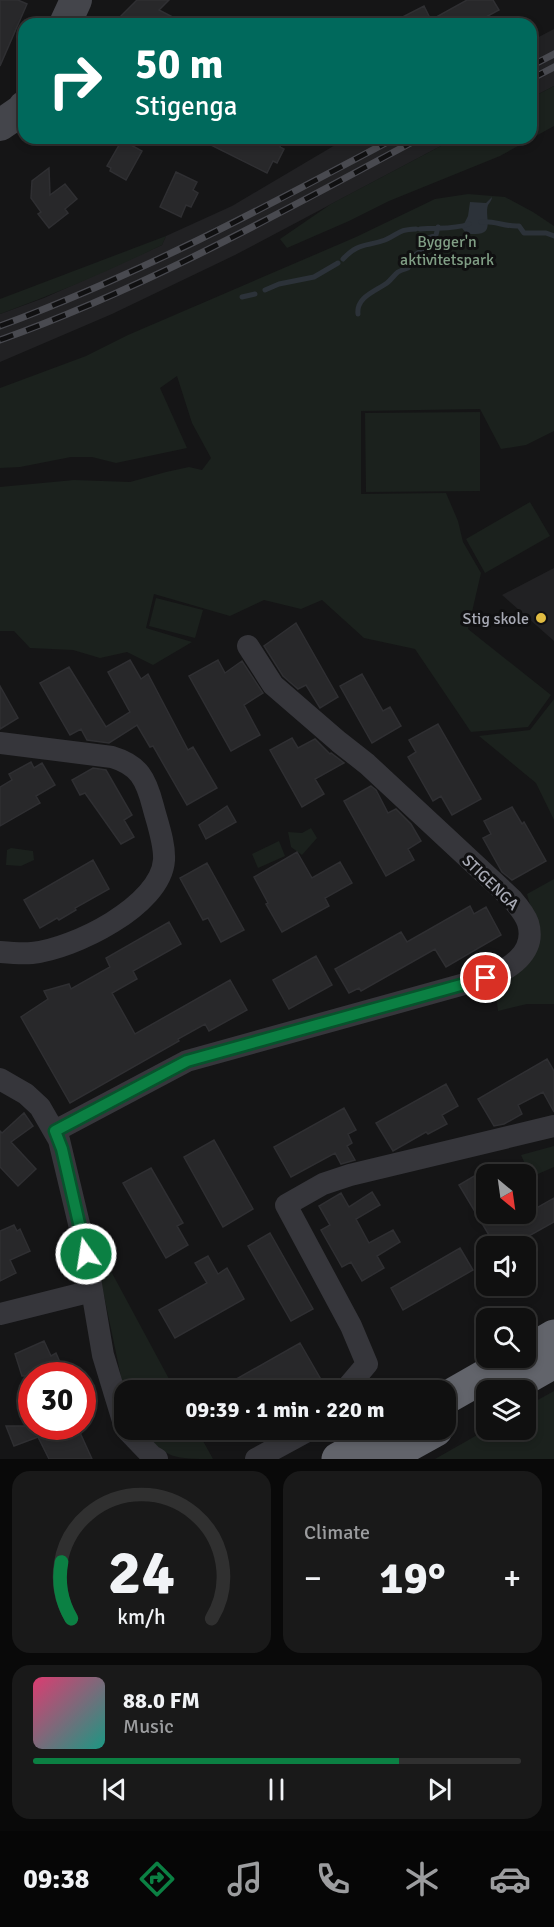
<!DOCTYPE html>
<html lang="en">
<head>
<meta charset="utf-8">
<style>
	body { margin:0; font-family:Signika,sans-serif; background:#191919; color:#f1f3f6; height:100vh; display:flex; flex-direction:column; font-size:22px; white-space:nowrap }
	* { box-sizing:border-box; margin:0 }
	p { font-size:20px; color:#9c9d9f }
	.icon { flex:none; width:33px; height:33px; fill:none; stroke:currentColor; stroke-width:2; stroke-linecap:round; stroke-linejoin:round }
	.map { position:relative; height:1459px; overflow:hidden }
	.details { display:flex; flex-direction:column; gap:12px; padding:12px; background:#090909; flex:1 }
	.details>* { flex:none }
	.banner { position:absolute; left:18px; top:18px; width:519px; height:126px; border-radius:18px; box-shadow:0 3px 9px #0003,0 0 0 2px #303030; background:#00695c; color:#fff; overflow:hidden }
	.needle { width:39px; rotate:151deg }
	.controls { position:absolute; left:476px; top:1164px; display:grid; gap:12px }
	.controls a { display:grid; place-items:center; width:60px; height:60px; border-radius:12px; background:#101010; box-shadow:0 3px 9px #0003,0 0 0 2px #303030; font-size:30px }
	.speed { position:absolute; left:18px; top:1362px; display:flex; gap:12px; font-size:30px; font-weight:700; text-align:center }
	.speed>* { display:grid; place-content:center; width:78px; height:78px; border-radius:50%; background:#101010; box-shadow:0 3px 9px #0003,0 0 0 2px #303030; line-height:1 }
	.speed .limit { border:9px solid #d22; background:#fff; color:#111 }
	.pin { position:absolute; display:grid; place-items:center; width:51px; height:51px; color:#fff; margin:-26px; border:3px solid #fff; border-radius:50%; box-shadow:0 2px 6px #0007 }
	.me { position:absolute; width:66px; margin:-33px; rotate:347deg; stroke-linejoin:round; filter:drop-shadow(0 0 4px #0008) }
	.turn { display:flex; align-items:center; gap:21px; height:126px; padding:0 18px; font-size:27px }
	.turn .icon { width:78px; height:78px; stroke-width:2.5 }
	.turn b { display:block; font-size:42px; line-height:51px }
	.big { font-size:45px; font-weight:800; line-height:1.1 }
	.details .tile { flex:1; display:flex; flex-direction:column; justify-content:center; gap:9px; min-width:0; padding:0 21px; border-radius:18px; background:#191919 }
	.details .dial { align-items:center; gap:0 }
	.dial svg { height:156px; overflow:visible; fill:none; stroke:#303030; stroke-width:7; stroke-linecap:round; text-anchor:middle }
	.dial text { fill:#f1f3f6; stroke:none }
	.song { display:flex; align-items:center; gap:18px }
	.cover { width:72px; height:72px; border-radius:9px; background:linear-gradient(135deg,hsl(340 70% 55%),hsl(170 70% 35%)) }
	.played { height:6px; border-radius:3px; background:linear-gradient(90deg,#0b8043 75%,#303030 75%) }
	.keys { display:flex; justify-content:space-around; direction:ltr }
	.heat { display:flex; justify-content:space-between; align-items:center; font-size:33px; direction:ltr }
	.details .tiles { flex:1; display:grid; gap:12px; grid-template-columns:1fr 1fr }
	.tile:last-child { grid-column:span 2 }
	.trip { position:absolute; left:114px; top:1380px; width:342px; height:60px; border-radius:18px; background:#101010; box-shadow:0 3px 9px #0003,0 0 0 2px #303030; font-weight:800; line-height:60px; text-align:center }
	.dock { display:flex; height:96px; justify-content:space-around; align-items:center; background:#060606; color:#9c9d9f }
	.dock .icon { width:42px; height:42px }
	.dock .selected { color:#0b8043 }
	.dock b { font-size:27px; color:#f1f3f6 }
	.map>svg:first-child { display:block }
</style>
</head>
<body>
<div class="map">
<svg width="554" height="1459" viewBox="0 0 554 1459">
	<rect width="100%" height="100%" fill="#151516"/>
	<path fill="#212123" d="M 554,29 L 554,86 L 531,98 L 531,41 Z
		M 347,138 L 456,138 L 235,255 L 112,314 L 0,362 L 0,314 L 44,298 L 162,245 L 166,236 L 232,206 Z
		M 554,568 L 554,641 L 502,595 Z"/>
	<path fill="#1b211d" d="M 554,86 L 554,126 L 500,156 L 389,201 L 349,221 L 287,248 L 280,239 L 331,204 L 456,138 L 531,138 L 531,98 Z
		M 468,194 L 505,197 L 533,212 L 554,226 L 554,431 L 526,445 L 501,449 L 480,409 L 361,411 L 361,494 L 446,493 L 458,521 L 463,542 L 481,573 L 468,629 L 551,695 L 528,727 L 471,732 L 415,649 L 364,638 L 322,600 L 301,609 L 264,600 L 230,616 L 154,594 L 146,628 L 192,642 L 153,665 L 127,652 L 100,658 L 73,650 L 30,648 L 14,631 L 0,631 L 0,487 L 74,480 L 130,482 L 166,472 L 189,467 L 202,470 L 211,458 L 192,423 L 177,376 L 160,388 L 187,448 L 116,463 L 92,457 L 71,457 L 20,467 L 0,468 L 0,388 L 86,356 L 128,335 L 356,237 L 435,199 Z
		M 166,236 L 162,245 C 109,271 55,294 0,314 L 0,299 Z
		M 480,412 L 480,491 L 366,492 L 365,413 Z
		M 530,502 L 550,536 L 485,573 L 466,539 Z
		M 156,598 L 203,610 L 195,638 L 149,626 Z
		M 554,699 L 554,820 L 536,783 L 479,736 L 530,730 Z
		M 311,828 L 317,838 L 302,855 L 291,847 L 288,832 L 302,833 Z
		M 279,841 L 285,856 L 258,868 L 252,854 Z
		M 11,848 L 33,851 L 34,860 L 21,866 L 6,865 L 7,850 Z
		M 554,879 L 554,1004 L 527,1004 L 498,1011 L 495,985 L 539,937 L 527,894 Z
		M 554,1146 L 554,1167 L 531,1177 L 521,1155 Z
		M 105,1260 L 175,1390 L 124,1391 L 97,1262 Z
		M 554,1391 L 554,1459 L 435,1459 L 486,1430 L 525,1430 L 525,1407 Z
		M 141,1430 L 197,1430 L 213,1459 C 174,1459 167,1459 141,1430 Z"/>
	<path fill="#2c3239" d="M 492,197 C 492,200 490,202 488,205 C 484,217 496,235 474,234 C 467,234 465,232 462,228 L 468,216 L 470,202 L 486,203 Z"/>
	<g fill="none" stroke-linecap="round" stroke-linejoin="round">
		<path stroke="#2c3239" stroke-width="5" d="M 481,222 C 494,220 504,227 519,226 L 524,233 L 546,233 L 554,236
			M 420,229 C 437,227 453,230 469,224
			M 343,259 C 359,242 366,247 385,240 C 401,233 397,230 416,229
			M 265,290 L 279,284 L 314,277 L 338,263
			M 242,297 L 255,294
			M 358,314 C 356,297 376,291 387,283 C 391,280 394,275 398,272 C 401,270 405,269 408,268 L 412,257 L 425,248 L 428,238 L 436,235 L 438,227"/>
	</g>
	<path fill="#28282a" stroke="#2f2f32" stroke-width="1.5" d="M 0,0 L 18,0 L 27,4 L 0,66 Z
		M 137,0 L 169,0 L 159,10 L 186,24 L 113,24 Z
		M 467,0 L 493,0 L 499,10 L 473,24 L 389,24 L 424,6 L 431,20 Z
		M 197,138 L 284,138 L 280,147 L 284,149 L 277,163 L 273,161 L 267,173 Z
		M 122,140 L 142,151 L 126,180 L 110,171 L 111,168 L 107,166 Z
		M 49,168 L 50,195 L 65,184 L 77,199 L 65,209 L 68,213 L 49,228 L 38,214 L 41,212 L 31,198 L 32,181 Z
		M 176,172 L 197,182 L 193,190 L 198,193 L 191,207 L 186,205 L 181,217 L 160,207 Z
		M 296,623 L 338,697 L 320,708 L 306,685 L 298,689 L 283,676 L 264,646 Z
		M 130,660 L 141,679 L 148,674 L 188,750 L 193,747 L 217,788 L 187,805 L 153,746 L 150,747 L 137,725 L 109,743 L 87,740 L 81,729 L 70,735 L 40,683 L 69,667 L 106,727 L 130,712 L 108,672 Z
		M 218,660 L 225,673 L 242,661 L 263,693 L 244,705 L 260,735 L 231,751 L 189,676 Z
		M 362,674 L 383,711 L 390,707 L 401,726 L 372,743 L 340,686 Z
		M 0,686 L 18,718 L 0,729 Z
		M 438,724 L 481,799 L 452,815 L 441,796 L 433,801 L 408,757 L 416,752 L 409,740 Z
		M 292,738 L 298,748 L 315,739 L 330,754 L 331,753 L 344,763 L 315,779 L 324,794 L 302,807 L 270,750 Z
		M 31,762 L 34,768 L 42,763 L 55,785 L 36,796 L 40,803 L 0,826 L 0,787 L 12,780 L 9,774 Z
		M 93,768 L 106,770 L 132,815 L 124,820 L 134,837 L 121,844 L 85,793 L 80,795 L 72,780 Z
		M 371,786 L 376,790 L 388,813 L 396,809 L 411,824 L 421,841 L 408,849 L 414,860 L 386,876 L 344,801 Z
		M 227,806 L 236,822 L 206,839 L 199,825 Z
		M 512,807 L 522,824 L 524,822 L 546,861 L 512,880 L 502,872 L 483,838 L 491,834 L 484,821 Z
		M 297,852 L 312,878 L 340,862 L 352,883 L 325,898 L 329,906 L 282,932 L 266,904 L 268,903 L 254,877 Z
		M 93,860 L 109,889 L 75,908 L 76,910 L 59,920 L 57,918 L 40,928 L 24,900 Z
		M 207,863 L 244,930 L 221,942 L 208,918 L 203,920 L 180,878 Z
		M 470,906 L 474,914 L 486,907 L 501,935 L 446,967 L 435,949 L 361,991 L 359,988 L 349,993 L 335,969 L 401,932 L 407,942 Z
		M 169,922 L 181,944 L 133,971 L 137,979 L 112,993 L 135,1034 L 230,980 L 247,1010 L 209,1031 L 205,1024 L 178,1039 L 179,1041 L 70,1103 L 21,1017 L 48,999 L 44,991 L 69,984 L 71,989 L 110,967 L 106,958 Z
		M 316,956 L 332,985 L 289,1009 L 273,980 Z
		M 547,1059 L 554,1071 L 554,1112 L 543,1092 L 518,1105 L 522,1114 L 504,1124 L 494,1126 L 478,1099 Z
		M 446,1084 L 458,1106 L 442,1115 L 447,1124 L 428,1134 L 426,1132 L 393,1151 L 376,1123 Z
		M 344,1108 L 356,1130 L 348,1134 L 352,1143 L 347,1146 L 355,1160 L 341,1164 L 335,1153 L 291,1177 L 274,1147 Z
		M 24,1113 L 33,1126 L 11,1142 L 36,1169 L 18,1186 L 0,1167 L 0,1131 L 2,1133 Z
		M 214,1140 L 253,1209 L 223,1227 L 184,1157 Z
		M 151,1168 L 183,1223 L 177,1226 L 188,1245 L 166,1258 L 123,1183 Z
		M 486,1169 L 486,1214 L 526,1214 L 554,1198 L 554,1222 L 511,1246 L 494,1246 L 488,1235 L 489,1235 L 459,1185 Z
		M 372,1192 L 380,1205 L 356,1219 L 369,1243 L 393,1230 L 400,1242 L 377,1256 L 384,1268 L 362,1281 L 351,1262 L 342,1267 L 321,1230 L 330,1225 L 319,1206 L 341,1193 L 349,1207 Z
		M 14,1225 L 17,1231 L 20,1229 L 30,1251 L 10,1260 L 16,1273 L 0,1281 L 0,1231 Z
		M 270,1233 L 313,1309 L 291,1321 L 248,1246 Z
		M 460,1248 L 473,1270 L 403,1310 L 391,1288 Z
		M 208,1256 L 218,1274 L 227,1268 L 244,1299 L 175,1338 L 159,1310 L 207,1283 L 195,1263 Z
		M 44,1341 L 51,1356 L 56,1353 L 66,1376 L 22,1376 L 15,1354 Z
		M 300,1343 L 323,1383 L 310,1390 L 217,1390 Z
		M 6,1426 L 77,1426 L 92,1459 L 49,1459 L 38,1437 L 14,1446 Z"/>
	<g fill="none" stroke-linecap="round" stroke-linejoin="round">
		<path stroke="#36363b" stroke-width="22" d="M 0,743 L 112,757 C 139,765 146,779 153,806 C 157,822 165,843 164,860 C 161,906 73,949 32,953 C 22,954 11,953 0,952
			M 0,1079 L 26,1094 L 40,1107 L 59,1140 L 85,1249 L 103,1355 L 124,1424
			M 55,1131 L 187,1061 L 486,978 C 508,970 537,953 528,923 C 525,914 518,906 512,899 L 367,764 L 339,742 L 273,685 L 248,646
			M 0,1314 L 92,1291
			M 345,1390 L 367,1364 L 351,1326 L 286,1205 L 323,1184 L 350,1175 L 554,1126
			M 127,1430 L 152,1456 L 157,1459
			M 256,1459 L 309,1430"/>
		<path stroke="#44454b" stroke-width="32" d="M 65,24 L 76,0
			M 0,125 L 22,110 L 24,107"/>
		<path stroke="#62646b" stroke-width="33" d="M 525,1353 L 554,1336
			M 505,1390 L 554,1362
			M 446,1398 L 516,1358
			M 338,1459 L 390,1430
			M 384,1459 L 436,1430"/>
		<defs>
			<path id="rail" d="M 531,66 L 554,54
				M 531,79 L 554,67
				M 0,326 C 138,275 266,207 395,138
				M 0,340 C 146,288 283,211 420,138"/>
		</defs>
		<use href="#rail" stroke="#494a50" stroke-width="7"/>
		<use href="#rail" stroke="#101011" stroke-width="4.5" stroke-dasharray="14" stroke-linecap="butt"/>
	</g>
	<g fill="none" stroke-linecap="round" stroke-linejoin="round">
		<defs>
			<path id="route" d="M 86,1254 L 62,1149 L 55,1131 L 187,1061 L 486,978"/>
		</defs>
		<use href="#route" stroke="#07532c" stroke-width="15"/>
		<use href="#route" stroke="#0b8043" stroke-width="10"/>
	</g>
	<circle fill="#e1bc42" stroke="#101011" stroke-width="2" cx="541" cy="618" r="6"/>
	<g text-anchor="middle" stroke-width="6" stroke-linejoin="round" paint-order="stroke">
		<g font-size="16" fill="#809e85" stroke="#101011">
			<text x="447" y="247">Bygger'n<tspan x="447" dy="18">aktivitetspark</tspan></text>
		</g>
		<g font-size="16" fill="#a8aab5" stroke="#101011" text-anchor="end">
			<text x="529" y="624">Stig skole</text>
		</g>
		<g font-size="16" fill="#a8aab5" stroke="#101011">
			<text transform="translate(491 882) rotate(44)" y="6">STIGENGA</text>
		</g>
	</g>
</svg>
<div class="controls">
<a><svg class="needle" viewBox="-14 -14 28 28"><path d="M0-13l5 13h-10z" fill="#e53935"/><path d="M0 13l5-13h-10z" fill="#9c9d9f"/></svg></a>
<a><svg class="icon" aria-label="sound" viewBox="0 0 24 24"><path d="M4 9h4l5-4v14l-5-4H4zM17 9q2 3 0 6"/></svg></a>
<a><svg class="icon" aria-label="search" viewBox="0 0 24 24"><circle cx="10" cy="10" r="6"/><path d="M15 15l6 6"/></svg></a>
<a><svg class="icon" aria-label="layers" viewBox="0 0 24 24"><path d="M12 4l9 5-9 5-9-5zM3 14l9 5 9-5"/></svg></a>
</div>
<div class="speed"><div class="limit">30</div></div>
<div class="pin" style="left:486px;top:978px;background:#d93025"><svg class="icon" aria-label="arrive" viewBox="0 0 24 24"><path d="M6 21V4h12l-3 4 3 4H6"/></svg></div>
<svg class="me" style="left:86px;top:1254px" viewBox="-20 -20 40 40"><circle r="17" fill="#0b8043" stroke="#fff" stroke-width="3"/><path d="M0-11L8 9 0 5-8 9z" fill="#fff"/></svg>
<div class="trip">09:39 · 1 min · 220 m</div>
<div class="banner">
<div class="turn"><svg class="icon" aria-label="right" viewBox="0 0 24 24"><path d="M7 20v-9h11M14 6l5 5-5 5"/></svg><div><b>50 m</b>Stigenga</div></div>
</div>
</div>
<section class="details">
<div class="tiles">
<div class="tile dial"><svg viewBox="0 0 100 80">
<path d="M14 69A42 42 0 1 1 86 69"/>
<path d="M14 69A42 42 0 0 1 9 40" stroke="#0b8043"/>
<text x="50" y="56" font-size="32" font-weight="700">24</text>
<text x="50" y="72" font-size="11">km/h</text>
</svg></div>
<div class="tile"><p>Climate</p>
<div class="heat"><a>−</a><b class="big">19°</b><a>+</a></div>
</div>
<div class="tile">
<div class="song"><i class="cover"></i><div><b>88.0 FM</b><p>Music</p></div></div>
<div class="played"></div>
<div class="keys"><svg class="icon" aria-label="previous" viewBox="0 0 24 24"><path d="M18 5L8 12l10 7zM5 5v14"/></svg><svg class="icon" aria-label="pause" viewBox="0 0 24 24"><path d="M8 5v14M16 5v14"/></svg><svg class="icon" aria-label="next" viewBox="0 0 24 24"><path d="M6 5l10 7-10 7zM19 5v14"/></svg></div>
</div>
</div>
</section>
<nav class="dock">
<b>09:38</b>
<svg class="icon selected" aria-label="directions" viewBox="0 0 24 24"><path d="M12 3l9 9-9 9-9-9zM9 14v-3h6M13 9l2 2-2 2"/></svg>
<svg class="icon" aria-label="music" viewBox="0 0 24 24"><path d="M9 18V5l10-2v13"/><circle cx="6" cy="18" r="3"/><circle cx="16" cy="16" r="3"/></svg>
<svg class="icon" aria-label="phone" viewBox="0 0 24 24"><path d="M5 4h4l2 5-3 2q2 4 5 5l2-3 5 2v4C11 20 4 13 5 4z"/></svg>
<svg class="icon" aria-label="climate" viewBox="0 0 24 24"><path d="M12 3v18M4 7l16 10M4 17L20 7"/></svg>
<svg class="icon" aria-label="car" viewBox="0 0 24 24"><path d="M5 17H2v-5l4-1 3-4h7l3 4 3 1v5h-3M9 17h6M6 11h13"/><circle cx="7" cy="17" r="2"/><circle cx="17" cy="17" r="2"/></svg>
</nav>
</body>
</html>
